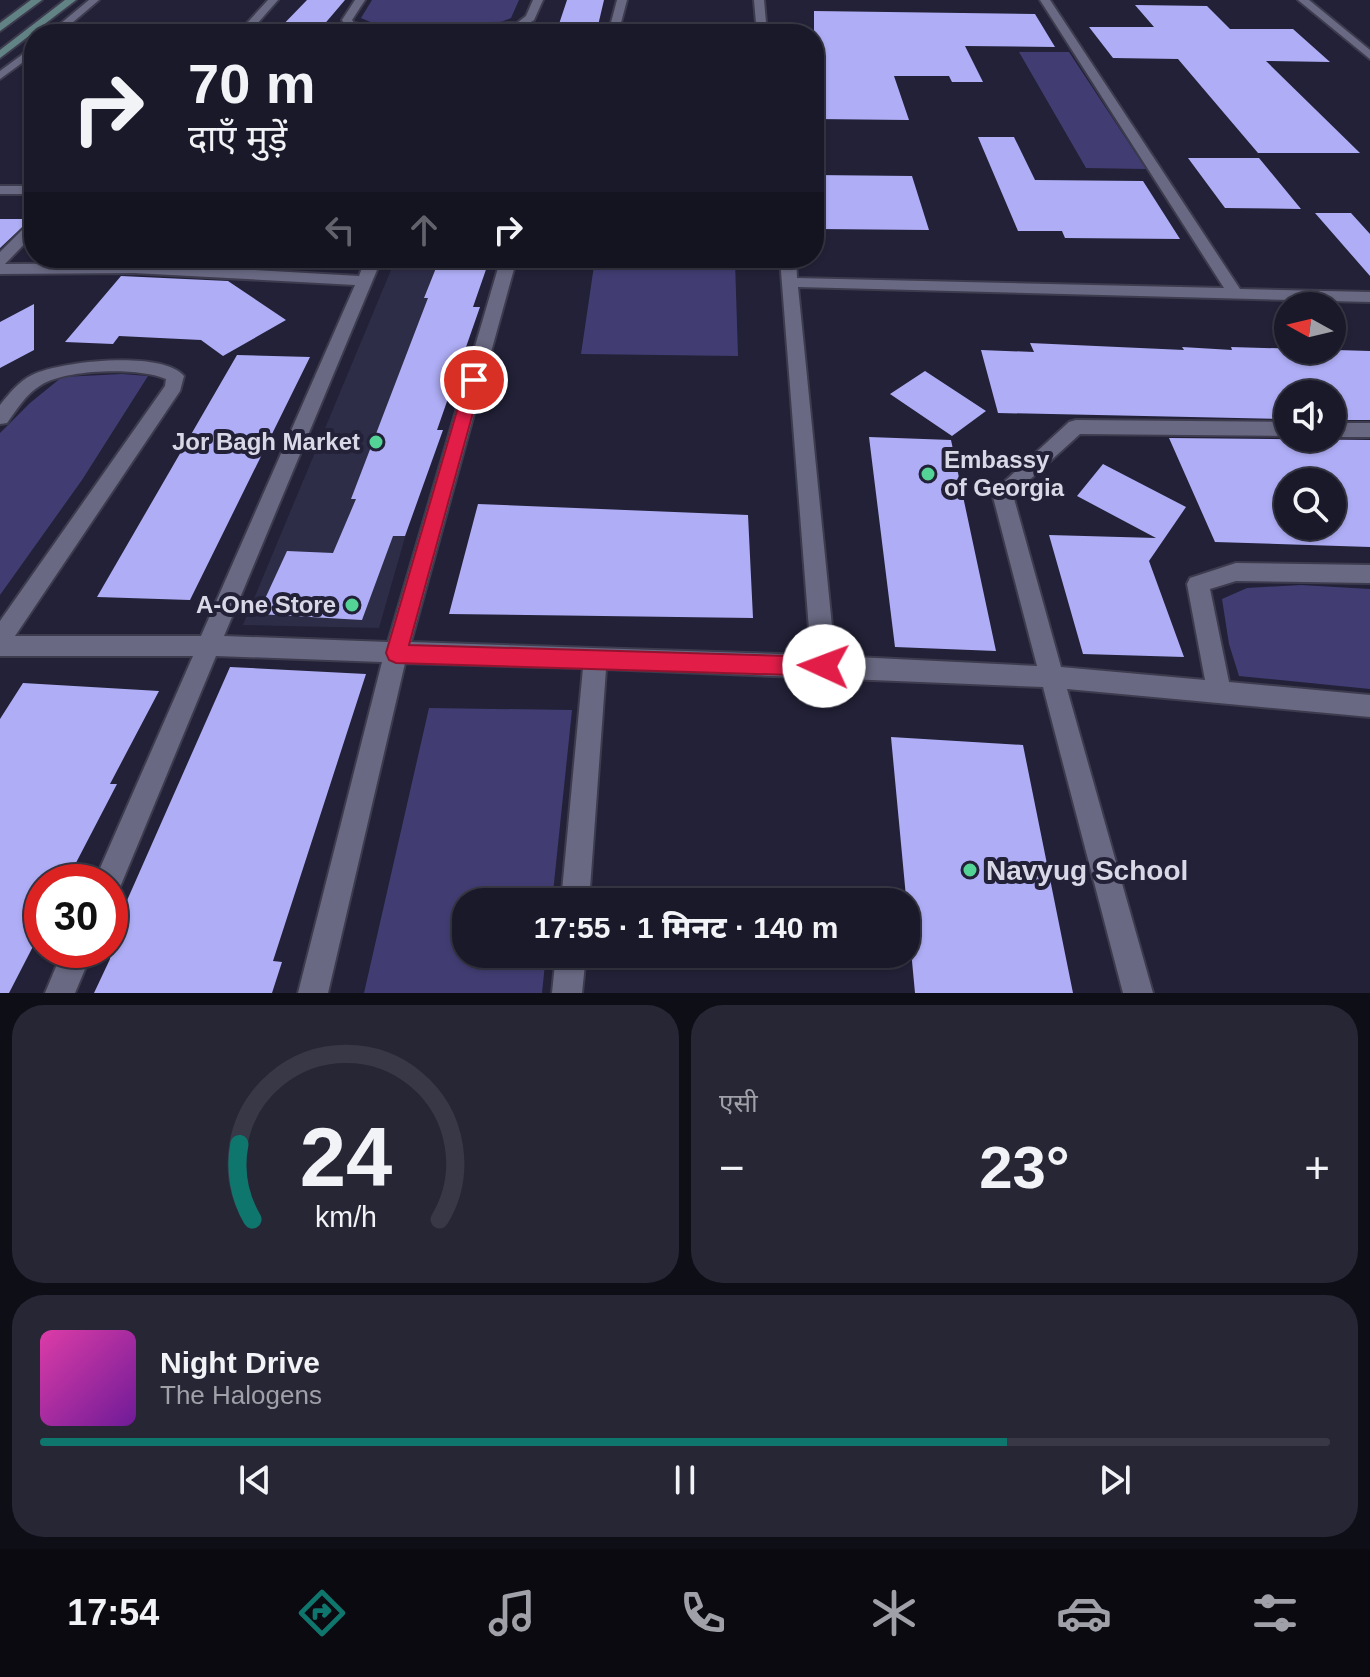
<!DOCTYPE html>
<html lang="hi">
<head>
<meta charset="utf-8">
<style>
	body { margin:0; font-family:Arial,"Noto Sans Devanagari",sans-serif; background:#272635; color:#f1f3f6; height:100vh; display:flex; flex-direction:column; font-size:30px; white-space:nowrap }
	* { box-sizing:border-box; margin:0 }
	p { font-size:26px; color:#9fa0a8 }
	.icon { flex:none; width:44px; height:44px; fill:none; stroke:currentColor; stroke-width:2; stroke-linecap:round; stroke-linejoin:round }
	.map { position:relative; height:993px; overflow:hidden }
	.drawer { display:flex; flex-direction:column; gap:12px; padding:12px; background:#0e0e17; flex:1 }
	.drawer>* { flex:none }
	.top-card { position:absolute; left:24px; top:24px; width:800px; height:244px; border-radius:32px; box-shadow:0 2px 6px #0004,0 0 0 2px #383846; background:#1a1929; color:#f1f3f6; overflow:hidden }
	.needle { width:52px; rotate:278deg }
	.tools { position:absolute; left:1274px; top:292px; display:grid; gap:16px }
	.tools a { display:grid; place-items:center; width:72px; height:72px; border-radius:50%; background:#1a1929; box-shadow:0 2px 6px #0004,0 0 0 2px #383846; font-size:40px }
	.speed { position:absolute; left:24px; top:864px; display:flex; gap:16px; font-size:40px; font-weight:700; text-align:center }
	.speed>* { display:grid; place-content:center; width:104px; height:104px; border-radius:50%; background:#1a1929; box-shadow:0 2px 6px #0004,0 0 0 2px #383846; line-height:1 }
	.speed .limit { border:12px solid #d22; background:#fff; color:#111 }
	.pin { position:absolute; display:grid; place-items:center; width:68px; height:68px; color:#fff; margin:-34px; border:4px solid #fff; border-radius:50%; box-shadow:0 2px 8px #0007 }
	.me { position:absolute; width:88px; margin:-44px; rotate:272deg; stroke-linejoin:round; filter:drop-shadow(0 0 6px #0008) }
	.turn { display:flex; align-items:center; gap:28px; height:168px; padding:0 32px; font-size:36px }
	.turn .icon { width:104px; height:104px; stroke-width:2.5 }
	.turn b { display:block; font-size:56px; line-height:68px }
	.lanes { display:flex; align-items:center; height:76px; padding:0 32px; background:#0003; justify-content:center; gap:40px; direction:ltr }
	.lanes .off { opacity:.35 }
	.big { font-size:60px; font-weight:800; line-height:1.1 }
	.drawer .tile { flex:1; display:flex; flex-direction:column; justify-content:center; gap:12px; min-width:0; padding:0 28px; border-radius:32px; background:#272635 }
	.drawer .dial { align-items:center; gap:0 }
	.dial svg { height:208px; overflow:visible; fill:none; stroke:#383846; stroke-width:7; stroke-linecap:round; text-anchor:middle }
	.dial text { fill:#f1f3f6; stroke:none }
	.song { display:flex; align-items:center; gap:24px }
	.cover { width:96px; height:96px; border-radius:12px; background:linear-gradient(135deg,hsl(320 70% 55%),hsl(280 70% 35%)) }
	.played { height:8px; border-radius:4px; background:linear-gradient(90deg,#0f766e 75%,#383846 75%) }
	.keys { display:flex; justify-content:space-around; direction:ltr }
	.heat { display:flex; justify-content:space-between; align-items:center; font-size:44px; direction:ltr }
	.drawer .tiles { flex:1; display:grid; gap:12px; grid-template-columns:1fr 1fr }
	.tile:last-child { grid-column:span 2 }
	.trip { position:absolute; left:452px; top:888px; width:468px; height:80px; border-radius:32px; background:#1a1929; box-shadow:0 2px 6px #0004,0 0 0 2px #383846; font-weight:800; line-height:80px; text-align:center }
	.tabs { display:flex; height:128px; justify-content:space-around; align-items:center; background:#0a0a10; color:#9fa0a8 }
	.tabs .icon { width:56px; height:56px }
	.tabs .on { color:#0f766e }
	.tabs b { font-size:36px; color:#f1f3f6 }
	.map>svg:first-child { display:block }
</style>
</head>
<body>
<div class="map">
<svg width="1370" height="993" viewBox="0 0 1370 993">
	<rect width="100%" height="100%" fill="#222137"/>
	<path fill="#2e2d48" d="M 396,258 L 485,258 L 379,628 L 243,625 Z"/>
	<path fill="#413d72" d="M 372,0 L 519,0 L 511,18 L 495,24 L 375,24 L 361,18 Z
		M 1019,52 L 1069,52 L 1146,169 L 1086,168 Z
		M 595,259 L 735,261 L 738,356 L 581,354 Z
		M 122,374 L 148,376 L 82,480 L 0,595 L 0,433 L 30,403 L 62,377 Z
		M 1301,585 L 1370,589 L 1370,689 L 1239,676 L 1229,644 L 1222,599 L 1247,588 Z
		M 429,708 L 572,710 L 552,902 L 466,902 L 466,954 L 546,954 L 542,993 L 364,993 Z"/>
	<path fill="#afadf5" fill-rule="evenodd" d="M 307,0 L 345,0 L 316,34 L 274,34 Z
		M 567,0 L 604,0 L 596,34 L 556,33 Z
		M 1135,5 L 1207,6 L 1230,29 L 1293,29 L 1330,62 L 1266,61 L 1360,153 L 1258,153 L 1178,59 L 1113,58 L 1089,27 L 1154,27 Z
		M 814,11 L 1035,14 L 1055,47 L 965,46 L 983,82 L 952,82 L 949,76 L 894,76 L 909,120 L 814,119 Z
		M 978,137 L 1014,137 L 1035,180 L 1143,181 L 1180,239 L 1065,238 L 1062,231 L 1018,231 Z
		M 1188,158 L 1259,158 L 1301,209 L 1225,208 Z
		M 814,175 L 912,176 L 929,230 L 818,229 Z
		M 1315,213 L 1351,213 L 1370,234 L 1370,276 Z
		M 0,219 L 31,219 L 0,248 Z
		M 462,258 L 490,258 L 473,307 L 480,307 L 437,430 L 443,430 L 405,536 L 393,536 L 362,620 L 258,614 L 287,551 L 333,553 L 356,499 L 351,499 L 428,298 L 424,298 L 436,268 L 457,269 Z
		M 121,276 L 228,281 L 286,320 L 223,356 L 201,340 L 119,336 L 113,344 L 65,342 Z
		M 34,304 L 34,350 L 0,368 L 0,322 Z
		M 1030,343 L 1184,350 L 1182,347 L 1232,350 L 1231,347 L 1370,351 L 1370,420 L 1332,420 L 1332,394 L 1288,394 L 1288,419 L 998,413 L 981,350 L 1034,352 Z
		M 237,355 L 310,357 L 190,600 L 97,597 Z
		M 925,371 L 986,411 L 952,436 L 890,394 Z
		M 869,437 L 951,440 L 996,651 L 895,647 Z
		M 1169,438 L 1370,440 L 1370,547 L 1215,542 ZM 1288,482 L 1332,482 L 1332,526 L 1288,526 Z
		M 1103,464 L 1186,507 L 1149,561 L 1184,657 L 1083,654 L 1049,535 L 1156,538 L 1077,496 Z
		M 478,504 L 748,515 L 753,618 L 449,614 Z
		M 230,667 L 366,674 L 273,961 L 282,962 L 272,993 L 94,993 L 110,959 L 110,939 Z
		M 23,683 L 159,691 L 110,784 L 117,784 L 66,882 L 42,882 L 42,929 L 9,993 L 0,993 L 0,719 Z
		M 891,737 L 1023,745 L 1073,993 L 915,993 Z"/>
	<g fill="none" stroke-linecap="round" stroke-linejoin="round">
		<defs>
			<path id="service" d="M 89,0 L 99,0 L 59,34 L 48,34 Z
				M 34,46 L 34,54 L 0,79 L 0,71 Z"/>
			<path id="minor" d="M 268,0 L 278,0 L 248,34 L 237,34 Z
				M 355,0 L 365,0 L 352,20 L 354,23 L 380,28 L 517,23 L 526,16 L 533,0 L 543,0 L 534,20 L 520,29 L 379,34 L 346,27 L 342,20 Z
				M 617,0 L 627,0 L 618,34 L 608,34 Z
				M 754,0 L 764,0 L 767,34 L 757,34 Z
				M 1040,0 L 1050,0 L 1240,289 L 1370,292 L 1370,302 L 798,287 L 835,656 L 1037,666 L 992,493 L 1069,422 L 1076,420 L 1288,422 L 1288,436 L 1080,434 L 1013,495 L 1061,667 L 1205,680 L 1187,584 L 1190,578 L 1236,563 L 1370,565 L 1370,583 L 1236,581 L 1210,589 L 1229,682 L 1370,695 L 1370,717 L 1067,689 L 1153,993 L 1123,993 L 1043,687 L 606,669 L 589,902 L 561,902 L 583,668 L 405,663 L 328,993 L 298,993 L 382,662 L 216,656 L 118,892 L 110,895 L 110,882 L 94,882 L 193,656 L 0,656 L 0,621 L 165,386 L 166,379 C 138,367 67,369 41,385 C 26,394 17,409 7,423 L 0,424 L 0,405 C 9,394 18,382 32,375 C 60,361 162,350 184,376 L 180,391 L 15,636 L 201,636 L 355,285 L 134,273 L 0,274 L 0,252 L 29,223 L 34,222 L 34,234 L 5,264 L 134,263 L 359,276 L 366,258 L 382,258 L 224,636 L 388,642 L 501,258 L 517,258 L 411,642 L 811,655 L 780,258 L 796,258 L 797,278 L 1224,288 Z
				M 0,186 L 34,186 L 34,194 L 0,194 Z
				M 1332,423 L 1370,423 L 1370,437 L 1332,437 Z
				M 63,950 L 93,950 L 75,993 L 45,993 Z
				M 556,954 L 586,954 L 582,993 L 552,993 Z"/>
			<path id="tertiary" d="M 1298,0 L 1309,0 L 1370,50 L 1370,59 Z"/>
			<path id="secondary" d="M 31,0 L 42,0 L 0,31 L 0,23 Z
				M 65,0 L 76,0 L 0,58 L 0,50 Z"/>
		</defs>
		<use href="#service" stroke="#3d3b4e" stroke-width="4"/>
		<use href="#minor" stroke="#3d3b4e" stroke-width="4"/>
		<use href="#tertiary" stroke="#3d3b4e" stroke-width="4"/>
		<use href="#secondary" stroke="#3d3b4e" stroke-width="4"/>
		<use href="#service" fill="#696983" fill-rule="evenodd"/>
		<use href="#minor" fill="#696983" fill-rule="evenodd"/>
		<use href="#tertiary" fill="#696983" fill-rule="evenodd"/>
		<use href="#secondary" fill="#628385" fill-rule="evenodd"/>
	</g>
	<path fill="#e11d48" stroke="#92132f" stroke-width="2" d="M 474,374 L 482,380 L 409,645 L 824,657 L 832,660 L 835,666 L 832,673 L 824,676 L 396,663 L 389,660 L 386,653 L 466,380 Z"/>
	<g fill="#54d396" stroke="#222137" stroke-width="3">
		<circle cx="376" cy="442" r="8"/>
		<circle cx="928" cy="474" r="8"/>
		<circle cx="352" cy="605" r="8"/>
		<circle cx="970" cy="870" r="8"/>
	</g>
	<g text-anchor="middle" stroke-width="8" stroke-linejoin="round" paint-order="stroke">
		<g font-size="24" font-weight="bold" fill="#d8d8e7" stroke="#222137" text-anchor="end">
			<text x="360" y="450">Jor Bagh Market</text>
			<text x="944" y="468" text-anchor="start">Embassy<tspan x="944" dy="28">of Georgia</tspan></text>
			<text x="336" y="613">A-One Store</text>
		</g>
		<g font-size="28" font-weight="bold" fill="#d8d8e7" stroke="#222137" text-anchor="start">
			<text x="986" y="880">Navyug School</text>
		</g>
	</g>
</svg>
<div class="tools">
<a><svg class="needle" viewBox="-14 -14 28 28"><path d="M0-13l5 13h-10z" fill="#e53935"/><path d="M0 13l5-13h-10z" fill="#9fa0a8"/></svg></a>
<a><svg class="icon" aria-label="sound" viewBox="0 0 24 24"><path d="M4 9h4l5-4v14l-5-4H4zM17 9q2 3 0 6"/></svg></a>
<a><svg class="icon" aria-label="search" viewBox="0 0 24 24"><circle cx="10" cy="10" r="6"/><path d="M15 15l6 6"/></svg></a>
</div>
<div class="speed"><div class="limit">30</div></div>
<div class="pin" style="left:474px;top:380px;background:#d93025"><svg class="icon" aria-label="arrive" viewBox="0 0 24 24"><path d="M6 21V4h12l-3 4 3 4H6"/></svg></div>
<svg class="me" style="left:824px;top:666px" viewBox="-20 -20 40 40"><circle r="19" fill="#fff"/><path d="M0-13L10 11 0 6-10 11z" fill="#e11d48"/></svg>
<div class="trip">17:55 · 1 मिनट · 140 m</div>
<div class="top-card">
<div class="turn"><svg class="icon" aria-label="right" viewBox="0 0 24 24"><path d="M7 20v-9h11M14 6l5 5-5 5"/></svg><div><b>70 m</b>दाएँ मुड़ें</div></div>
<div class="lanes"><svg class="icon off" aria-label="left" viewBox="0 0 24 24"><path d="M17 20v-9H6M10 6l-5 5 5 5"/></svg><svg class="icon off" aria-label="ahead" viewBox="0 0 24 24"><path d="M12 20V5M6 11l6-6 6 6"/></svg><svg class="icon" aria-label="right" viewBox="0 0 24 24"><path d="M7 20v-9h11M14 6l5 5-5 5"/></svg></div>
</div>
</div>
<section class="drawer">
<div class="tiles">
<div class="tile dial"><svg viewBox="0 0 100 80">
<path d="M14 69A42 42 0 1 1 86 69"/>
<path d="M14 69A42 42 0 0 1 9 40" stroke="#0f766e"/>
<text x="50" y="56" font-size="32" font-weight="700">24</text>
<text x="50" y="72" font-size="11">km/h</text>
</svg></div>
<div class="tile"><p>एसी</p>
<div class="heat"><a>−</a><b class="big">23°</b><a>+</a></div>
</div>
<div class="tile">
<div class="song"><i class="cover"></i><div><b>Night Drive</b><p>The Halogens</p></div></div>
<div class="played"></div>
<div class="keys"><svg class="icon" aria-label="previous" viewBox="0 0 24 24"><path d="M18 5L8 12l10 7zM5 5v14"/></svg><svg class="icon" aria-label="pause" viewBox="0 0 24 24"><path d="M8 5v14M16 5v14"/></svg><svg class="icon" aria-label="next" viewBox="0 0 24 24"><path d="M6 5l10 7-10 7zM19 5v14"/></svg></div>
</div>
</div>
</section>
<nav class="tabs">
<b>17:54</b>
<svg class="icon on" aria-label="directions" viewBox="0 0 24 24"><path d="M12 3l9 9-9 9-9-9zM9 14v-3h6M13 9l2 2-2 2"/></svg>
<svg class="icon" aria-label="music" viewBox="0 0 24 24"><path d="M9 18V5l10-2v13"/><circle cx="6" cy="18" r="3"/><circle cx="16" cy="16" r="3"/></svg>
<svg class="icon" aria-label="phone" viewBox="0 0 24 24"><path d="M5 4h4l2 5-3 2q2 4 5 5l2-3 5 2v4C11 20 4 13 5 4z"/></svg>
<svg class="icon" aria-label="climate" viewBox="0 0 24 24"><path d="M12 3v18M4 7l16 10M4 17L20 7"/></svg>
<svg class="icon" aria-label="car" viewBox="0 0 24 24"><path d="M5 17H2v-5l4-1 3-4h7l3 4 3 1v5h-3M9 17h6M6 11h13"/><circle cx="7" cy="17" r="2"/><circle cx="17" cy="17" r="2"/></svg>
<svg class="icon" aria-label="filters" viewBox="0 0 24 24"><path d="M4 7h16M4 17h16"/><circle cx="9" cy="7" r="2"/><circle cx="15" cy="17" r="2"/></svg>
</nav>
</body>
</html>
